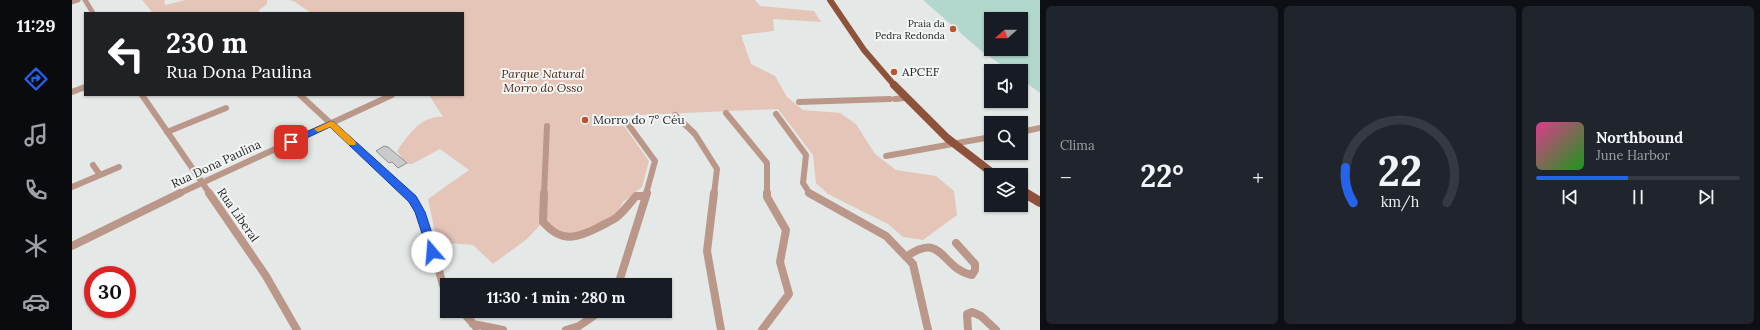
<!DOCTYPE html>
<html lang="pt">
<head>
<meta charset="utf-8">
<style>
	body { margin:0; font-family:Lora,serif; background:#20242c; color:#f1f3f6; height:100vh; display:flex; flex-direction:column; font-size:15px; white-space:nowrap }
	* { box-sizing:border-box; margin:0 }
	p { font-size:13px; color:#9ea1a6 }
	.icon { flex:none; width:22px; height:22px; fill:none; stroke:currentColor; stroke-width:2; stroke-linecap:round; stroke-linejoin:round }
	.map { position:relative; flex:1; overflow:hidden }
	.side { display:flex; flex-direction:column; gap:6px; padding:6px; background:#0d0f14; width:720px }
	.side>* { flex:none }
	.banner { position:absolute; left:12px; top:12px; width:380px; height:84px; border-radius:0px; box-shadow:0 1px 3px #0004; background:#202124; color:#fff; overflow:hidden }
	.needle { width:26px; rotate:249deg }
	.buttons { position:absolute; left:912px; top:12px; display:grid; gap:8px }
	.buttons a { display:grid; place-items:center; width:44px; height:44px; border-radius:0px; background:#171b24; box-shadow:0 1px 3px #0004; font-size:20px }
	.speed { position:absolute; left:12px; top:266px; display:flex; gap:8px; font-size:20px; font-weight:700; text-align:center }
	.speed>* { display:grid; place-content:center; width:52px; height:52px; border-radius:50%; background:#171b24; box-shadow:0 1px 3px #0004; line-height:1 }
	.speed .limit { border:6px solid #d22; background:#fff; color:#111 }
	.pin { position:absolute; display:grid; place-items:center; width:34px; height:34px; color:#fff; margin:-17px; border-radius:8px; box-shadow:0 2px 6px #0006 }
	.me { position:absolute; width:44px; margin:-22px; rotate:342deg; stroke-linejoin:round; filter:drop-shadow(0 0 3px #0008) }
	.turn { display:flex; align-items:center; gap:14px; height:84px; padding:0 16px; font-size:18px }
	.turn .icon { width:52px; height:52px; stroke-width:2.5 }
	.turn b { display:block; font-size:28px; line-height:34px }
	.big { font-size:30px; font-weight:700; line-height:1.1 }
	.side .card { flex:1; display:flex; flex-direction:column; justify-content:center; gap:6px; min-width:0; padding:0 14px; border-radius:6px; background:#20242c }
	.side .dial { align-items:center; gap:0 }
	.dial svg { height:104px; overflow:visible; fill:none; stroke:#363941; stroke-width:7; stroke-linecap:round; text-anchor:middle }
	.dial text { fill:#f1f3f6; stroke:none }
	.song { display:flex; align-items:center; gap:12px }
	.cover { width:48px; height:48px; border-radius:6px; background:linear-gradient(135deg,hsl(330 70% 55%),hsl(120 70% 35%)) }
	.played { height:4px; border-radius:2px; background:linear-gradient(90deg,#2563eb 45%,#363941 45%) }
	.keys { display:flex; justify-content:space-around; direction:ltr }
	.heat { display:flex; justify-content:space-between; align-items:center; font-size:22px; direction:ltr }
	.side .tiles { flex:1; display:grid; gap:6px; grid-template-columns:repeat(3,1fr) }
	.trip { position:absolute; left:368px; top:278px; width:232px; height:40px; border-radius:0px; background:#171b24; box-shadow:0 1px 3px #0004; font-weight:700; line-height:40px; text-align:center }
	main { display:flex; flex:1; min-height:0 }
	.menu { display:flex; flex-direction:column; width:72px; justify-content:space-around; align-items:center; background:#090b0e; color:#9ea1a6 }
	.menu .icon { width:28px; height:28px }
	.menu .current { color:#2563eb }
	.menu b { font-size:18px; color:#f1f3f6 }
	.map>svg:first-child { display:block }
</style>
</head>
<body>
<main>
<nav class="menu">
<b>11:29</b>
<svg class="icon current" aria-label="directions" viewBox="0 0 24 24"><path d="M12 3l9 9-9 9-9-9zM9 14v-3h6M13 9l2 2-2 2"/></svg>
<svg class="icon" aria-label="music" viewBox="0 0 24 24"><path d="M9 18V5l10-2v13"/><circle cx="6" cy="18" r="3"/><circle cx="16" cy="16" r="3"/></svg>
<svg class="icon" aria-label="phone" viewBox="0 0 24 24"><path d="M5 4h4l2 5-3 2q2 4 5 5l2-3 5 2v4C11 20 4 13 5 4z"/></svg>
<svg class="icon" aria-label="climate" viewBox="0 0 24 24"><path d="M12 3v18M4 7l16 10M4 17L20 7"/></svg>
<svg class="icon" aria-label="car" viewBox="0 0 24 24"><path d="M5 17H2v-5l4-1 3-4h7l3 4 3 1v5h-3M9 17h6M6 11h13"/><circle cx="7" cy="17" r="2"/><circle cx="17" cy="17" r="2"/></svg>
</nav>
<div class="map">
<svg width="968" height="330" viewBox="0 0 968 330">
	<rect width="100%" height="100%" fill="#e4e8e7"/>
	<path fill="#e6c5b9" d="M 70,0 L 93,0 L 92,3 L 94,5 L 113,0 L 195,0 L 195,4 L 186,11 L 191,13 L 81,13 Z
		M 218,0 L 683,0 L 688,6 L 742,11 L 749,22 L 701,19 L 702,31 L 669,35 L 679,64 L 703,76 L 715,97 L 731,110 L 768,113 L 784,124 L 803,154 L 824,170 L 864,176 L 882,191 L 885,215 L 851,240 L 831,237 L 816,224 L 756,194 L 744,183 L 741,155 L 706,109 L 545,116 L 577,161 L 570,187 L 551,202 L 544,215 L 507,235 L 492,236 L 470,223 L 455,239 L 421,264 L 401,245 L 365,242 L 356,199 L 397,170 L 368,149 L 340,164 L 334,164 L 325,151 C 336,136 349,115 371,117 L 357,95 L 391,95 L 391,13 L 239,13 L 223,2 Z"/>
	<path fill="#b2d8cd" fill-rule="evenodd" d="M 851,0 L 968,0 L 968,93 L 949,79 L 949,71 L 938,71 L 908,50 ZM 919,19 L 949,19 L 949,49 L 919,49 Z"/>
	<path fill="#c8cbca" stroke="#8e9190" d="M 312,146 L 316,147 L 335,163 L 326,168 L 320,162 L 317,163 L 304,151 Z"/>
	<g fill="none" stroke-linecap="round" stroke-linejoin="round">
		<path stroke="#ba9789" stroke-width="5" d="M 13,0 L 21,13
			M 0,2 L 6,0"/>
		<path stroke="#ba9789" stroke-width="6" d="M 0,92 L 13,87
			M 70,95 L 138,194
			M 228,95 L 335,194
			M 823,99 L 833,98
			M 727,102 L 818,99
			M 654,113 L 695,163 L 695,194
			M 704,114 L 734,155 L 731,183 L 738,194
			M 603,115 L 623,134 L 645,169 L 642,194
			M 553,120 L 583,161 L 574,194
			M 95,132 L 154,108
			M 949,132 L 968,128
			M 814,156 L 919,137
			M 21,165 L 28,175
			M 0,187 L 47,167
			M 106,194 L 320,95
			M 472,194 L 475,126"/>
		<path stroke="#ba9789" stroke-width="8" d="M 137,193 L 194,276 L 225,330
			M 334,193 C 354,212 363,258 371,285 L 375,292
			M 472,193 L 471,222 C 490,244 506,238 529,226 C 534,223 540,221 545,217 C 552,211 558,203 564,196 L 574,196
			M 642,193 L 635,251 L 649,330
			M 737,193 L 814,236 L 841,264 L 856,330
			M 0,246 L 108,193
			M 834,257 C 871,230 868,268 900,275 L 903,270 L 903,264 L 884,243
			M 546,285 L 575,193
			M 390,311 L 404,327
			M 401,324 L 431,330
			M 494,330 L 507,326 L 529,311
			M 690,330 L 717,294 L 708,262 L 714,230 L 695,197 L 695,193
			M 896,330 L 895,314 L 900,312 L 909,316 L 924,330"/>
		<path stroke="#8e523b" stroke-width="6" d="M 758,0 L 792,50 L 823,86"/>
		<path stroke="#8e523b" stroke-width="8" d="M 822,85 L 875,138 L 923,175
			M 949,191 L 954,194"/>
		<path stroke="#8e523b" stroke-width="10" d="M 953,193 L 968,202"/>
	</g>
	<path fill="#2563eb" stroke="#184099" d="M 259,121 L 262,122 L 344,196 L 353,212 L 366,252 L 364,255 L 360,256 L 357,255 L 343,212 L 337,202 L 258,127 L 222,144 L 216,144 L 214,142 L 216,140 Z"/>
	<path fill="#f59e0b" d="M 259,121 L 262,122 L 283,141 L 284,143 L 283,145 L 277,145 L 258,127 L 246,132 L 242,129 Z"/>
	<g fill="#bc552b" stroke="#f2f6f4" stroke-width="1.5">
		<circle cx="881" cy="29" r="4"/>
		<circle cx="822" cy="72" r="4"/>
		<circle cx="513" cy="120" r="4"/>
	</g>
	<g text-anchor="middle" stroke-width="4" stroke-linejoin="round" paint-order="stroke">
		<g font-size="10" fill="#262827" stroke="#f2f6f4" text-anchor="end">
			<text x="873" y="27">Praia da<tspan x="873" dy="12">Pedra Redonda</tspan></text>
		</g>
		<g font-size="12" fill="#262827" stroke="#f2f6f4" text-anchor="start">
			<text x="830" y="76">APCEF</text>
			<text x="521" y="124">Morro do 7º Céu</text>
		</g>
		<g font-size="12" font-style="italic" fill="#4c1f0d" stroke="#f2f6f4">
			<text x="471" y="78">Parque Natural<tspan x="471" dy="14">Morro do Osso</tspan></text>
		</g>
		<g font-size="12" fill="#262827" stroke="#f2f6f4">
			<text transform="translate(144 164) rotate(-25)" y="4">Rua Dona Paulina</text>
			<text transform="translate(166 215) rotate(55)" y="4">Rua Liberal</text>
		</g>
	</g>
</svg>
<div class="buttons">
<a><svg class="needle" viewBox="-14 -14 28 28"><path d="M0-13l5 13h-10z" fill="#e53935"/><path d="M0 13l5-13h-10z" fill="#9ea1a6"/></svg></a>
<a><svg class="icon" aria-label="sound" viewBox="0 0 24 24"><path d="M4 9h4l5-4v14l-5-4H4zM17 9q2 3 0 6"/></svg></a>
<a><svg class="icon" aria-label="search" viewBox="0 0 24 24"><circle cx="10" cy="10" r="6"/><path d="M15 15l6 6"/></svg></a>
<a><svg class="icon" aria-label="layers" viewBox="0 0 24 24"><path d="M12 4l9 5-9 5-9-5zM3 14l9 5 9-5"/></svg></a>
</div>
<div class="speed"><div class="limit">30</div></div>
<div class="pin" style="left:219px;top:142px;background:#d93025"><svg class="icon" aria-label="arrive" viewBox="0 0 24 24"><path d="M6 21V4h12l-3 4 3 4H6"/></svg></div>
<svg class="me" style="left:360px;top:252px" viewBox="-20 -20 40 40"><circle r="19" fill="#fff"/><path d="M0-13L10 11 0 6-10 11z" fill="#2563eb"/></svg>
<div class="trip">11:30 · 1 min · 280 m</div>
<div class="banner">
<div class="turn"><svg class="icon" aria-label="left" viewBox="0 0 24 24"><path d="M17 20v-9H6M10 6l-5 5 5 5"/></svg><div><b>230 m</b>Rua Dona Paulina</div></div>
</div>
</div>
<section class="side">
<div class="tiles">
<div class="card"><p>Clima</p>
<div class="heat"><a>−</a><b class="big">22°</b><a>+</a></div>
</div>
<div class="card dial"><svg viewBox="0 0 100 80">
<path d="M14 69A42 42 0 1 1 86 69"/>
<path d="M14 69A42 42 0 0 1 8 42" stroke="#2563eb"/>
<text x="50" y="56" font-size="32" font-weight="700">22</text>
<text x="50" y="72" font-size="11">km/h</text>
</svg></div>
<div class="card">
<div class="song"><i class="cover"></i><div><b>Northbound</b><p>June Harbor</p></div></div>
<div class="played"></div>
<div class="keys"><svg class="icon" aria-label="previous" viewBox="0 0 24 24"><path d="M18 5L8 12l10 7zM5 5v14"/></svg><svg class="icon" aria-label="pause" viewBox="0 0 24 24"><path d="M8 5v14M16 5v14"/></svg><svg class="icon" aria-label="next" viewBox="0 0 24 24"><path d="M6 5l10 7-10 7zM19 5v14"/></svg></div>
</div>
</div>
</section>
</main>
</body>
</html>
